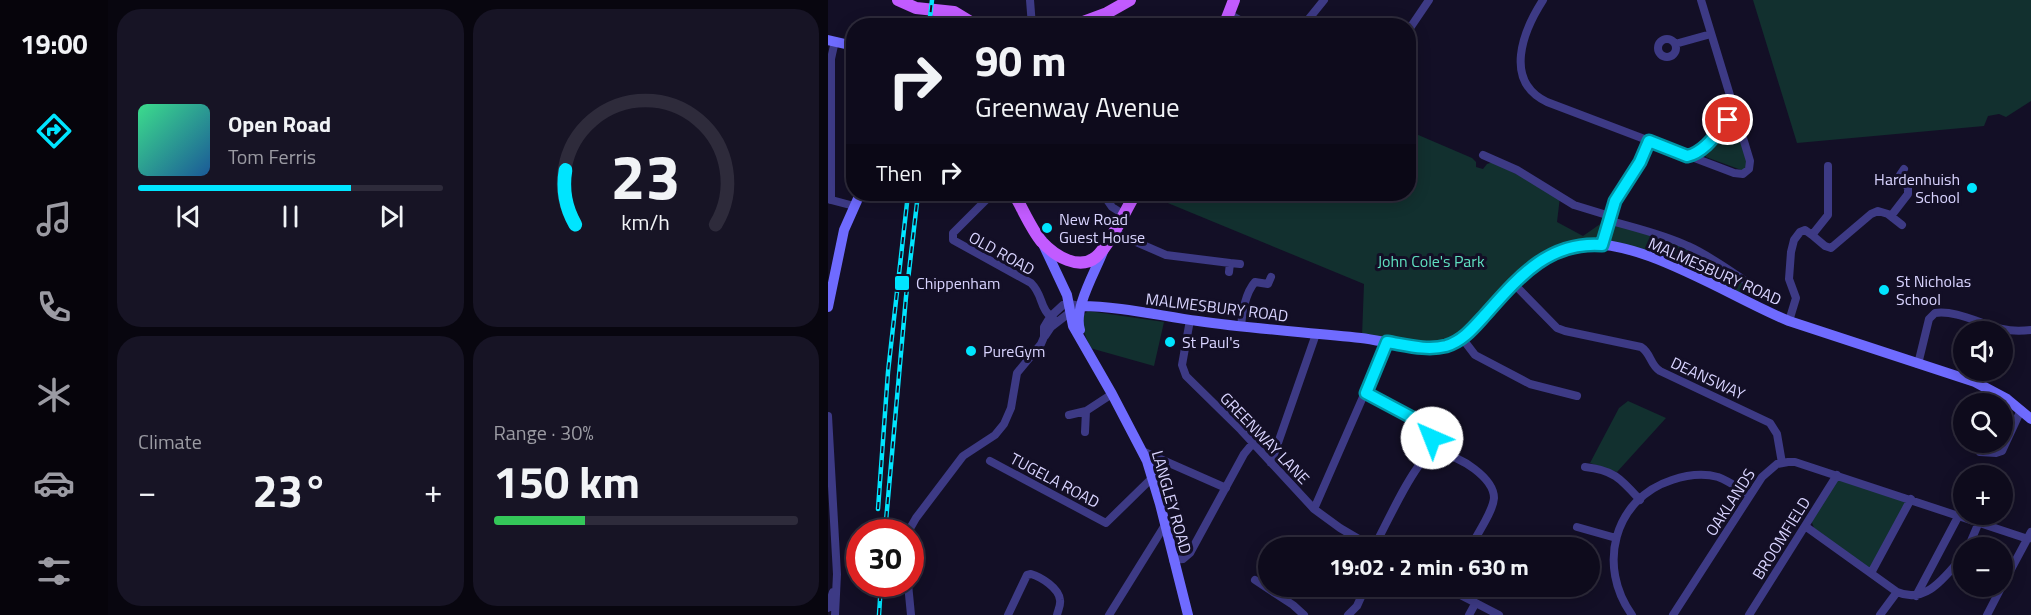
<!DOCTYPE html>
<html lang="en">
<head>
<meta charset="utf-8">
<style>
	body { margin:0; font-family:"Titillium Web",sans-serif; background:#171425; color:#f1f3f6; height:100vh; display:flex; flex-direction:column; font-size:22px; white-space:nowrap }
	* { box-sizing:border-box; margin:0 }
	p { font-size:20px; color:#9b9ba3 }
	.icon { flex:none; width:33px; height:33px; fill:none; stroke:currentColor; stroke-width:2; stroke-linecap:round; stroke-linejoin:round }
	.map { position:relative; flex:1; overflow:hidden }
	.side { display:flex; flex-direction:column; gap:9px; padding:9px; background:#08060f; width:720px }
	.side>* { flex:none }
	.banner { position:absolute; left:18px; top:18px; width:570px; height:183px; border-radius:24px; box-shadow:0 3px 15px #0003,0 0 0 2px #2e2b3b; background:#0e0b1c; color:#f1f3f6; overflow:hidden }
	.tools { position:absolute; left:1125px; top:321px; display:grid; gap:12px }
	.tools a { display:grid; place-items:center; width:60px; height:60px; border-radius:50%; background:#0e0b1c; box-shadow:0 3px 15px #0003,0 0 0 2px #2e2b3b; font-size:30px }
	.speed { position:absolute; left:18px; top:519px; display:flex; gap:12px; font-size:30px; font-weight:700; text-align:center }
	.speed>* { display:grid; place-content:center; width:78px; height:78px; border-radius:50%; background:#0e0b1c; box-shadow:0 3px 15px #0003,0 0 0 2px #2e2b3b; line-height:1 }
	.speed .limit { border:9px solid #d22; background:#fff; color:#111 }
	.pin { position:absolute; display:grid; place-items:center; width:51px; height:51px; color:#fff; margin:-26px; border:3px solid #fff; border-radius:50%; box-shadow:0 2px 6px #0007 }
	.me { position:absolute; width:66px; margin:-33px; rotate:316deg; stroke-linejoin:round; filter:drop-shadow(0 0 4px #0008) }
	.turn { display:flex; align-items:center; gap:21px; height:126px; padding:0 30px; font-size:27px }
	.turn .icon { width:78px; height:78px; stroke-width:2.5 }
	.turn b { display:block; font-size:42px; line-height:51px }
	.then { display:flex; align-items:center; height:57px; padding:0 30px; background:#0003; gap:12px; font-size:22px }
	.big { font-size:45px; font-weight:700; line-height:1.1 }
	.side .widget { flex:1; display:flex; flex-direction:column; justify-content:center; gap:9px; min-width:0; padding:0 21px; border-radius:24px; background:#171425 }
	.side .dial { align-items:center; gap:0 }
	.dial svg { height:156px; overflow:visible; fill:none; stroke:#2e2b3b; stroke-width:7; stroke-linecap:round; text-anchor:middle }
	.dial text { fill:#f1f3f6; stroke:none }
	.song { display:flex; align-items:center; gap:18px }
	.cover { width:72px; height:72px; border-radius:9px; background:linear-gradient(135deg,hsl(150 70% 55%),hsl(210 70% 35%)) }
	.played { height:6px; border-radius:3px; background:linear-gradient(90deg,#00e5ff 70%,#2e2b3b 70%) }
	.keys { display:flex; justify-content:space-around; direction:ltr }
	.heat { display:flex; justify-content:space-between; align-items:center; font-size:33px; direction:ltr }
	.charge { height:9px; border-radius:4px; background:linear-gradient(90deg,#34c759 30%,#2e2b3b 0) }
	.side .tiles { flex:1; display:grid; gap:9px; grid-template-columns:repeat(2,1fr) }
	.trip { position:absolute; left:430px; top:537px; width:342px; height:60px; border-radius:30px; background:#0e0b1c; box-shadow:0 3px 15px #0003,0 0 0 2px #2e2b3b; font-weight:700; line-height:60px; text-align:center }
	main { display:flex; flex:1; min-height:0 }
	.tabs { display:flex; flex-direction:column; width:108px; justify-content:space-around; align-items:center; background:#06040b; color:#9b9ba3 }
	.tabs .icon { width:42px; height:42px }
	.tabs .on { color:#00e5ff }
	.tabs b { font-size:27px; color:#f1f3f6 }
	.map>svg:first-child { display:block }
</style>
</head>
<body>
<main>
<nav class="tabs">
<b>19:00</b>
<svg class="icon on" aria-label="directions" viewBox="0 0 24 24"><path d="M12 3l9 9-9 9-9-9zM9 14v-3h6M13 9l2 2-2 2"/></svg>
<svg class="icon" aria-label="music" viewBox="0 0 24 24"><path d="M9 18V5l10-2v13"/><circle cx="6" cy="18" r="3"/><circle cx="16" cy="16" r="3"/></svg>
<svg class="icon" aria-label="phone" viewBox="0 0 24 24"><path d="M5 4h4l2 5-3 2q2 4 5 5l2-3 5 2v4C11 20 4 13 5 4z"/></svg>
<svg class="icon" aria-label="climate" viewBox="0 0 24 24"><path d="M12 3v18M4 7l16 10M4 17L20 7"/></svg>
<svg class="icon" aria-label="car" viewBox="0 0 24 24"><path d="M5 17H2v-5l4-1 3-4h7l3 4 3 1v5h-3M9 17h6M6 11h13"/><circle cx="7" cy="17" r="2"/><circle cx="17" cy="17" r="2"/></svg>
<svg class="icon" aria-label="filters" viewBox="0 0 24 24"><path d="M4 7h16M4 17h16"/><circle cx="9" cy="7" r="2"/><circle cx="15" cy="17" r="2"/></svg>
</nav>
<section class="side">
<div class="tiles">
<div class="widget">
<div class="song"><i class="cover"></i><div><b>Open Road</b><p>Tom Ferris</p></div></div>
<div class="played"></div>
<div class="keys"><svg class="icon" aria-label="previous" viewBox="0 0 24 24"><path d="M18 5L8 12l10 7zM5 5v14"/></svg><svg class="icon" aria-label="pause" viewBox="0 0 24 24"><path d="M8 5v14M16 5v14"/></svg><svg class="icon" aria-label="next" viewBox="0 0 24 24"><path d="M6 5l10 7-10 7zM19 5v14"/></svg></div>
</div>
<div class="widget dial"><svg viewBox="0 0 100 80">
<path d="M14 69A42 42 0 1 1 86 69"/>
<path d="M14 69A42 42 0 0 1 9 41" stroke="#00e5ff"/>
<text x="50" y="56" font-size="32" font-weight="700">23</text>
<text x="50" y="72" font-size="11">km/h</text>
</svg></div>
<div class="widget"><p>Climate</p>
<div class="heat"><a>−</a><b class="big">23°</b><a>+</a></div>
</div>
<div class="widget"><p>Range · 30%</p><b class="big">150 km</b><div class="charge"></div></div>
</div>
</section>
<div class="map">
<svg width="1203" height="615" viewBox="0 0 1203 615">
	<rect width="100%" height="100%" fill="#130f26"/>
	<path fill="#12302f" d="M 925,0 L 1203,0 L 1203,101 L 1178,117 L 1171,114 L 1160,116 L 1156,126 L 969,143 Z
		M 905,124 L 908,126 L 920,164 L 916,171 L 878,157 L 877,153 L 880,149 L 899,126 Z
		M 581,131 L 644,158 L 648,162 L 648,167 L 655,169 L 659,164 L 665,162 L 732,197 L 729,222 L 755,236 L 775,222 L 775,231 L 769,240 L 730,247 L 629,335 C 600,349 565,339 534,336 L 536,284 L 318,194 L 580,194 Z
		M 788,225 L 859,247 L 899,272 L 897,278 L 905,283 L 908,278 L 917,284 L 913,295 L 807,247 L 782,241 L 781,234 L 785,226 Z
		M 260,311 L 336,322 L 326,366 L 262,348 L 253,324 L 254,316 Z
		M 800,401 L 838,418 L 789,472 L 762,463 L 791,408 Z
		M 1009,480 L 1016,481 L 1080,502 L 1042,570 L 986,528 L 983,520 Z"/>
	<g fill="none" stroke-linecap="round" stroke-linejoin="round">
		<path stroke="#3d3a85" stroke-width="8" d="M 202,0 L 204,26
			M 715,0 C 695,31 675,81 719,102 L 906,173 L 915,174 L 921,169 L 922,161 L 873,0
			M 401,14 L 422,26
			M 475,26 L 496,0
			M 580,31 L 601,0
			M830 48a9 9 0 1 1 18 0a9 9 0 1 1-18 0Z
			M 847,44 L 883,34
			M 655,155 L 689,170 L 746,205 L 782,216
			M 860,155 C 874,153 904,121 905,106
			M 164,194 L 125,233 L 125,240 L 203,283 C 217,297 209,308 229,322
			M 275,194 L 284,207 L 295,214
			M 0,199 L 26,206
			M 3,200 L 3,59 L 7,41
			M 1063,216 L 1080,194 L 1080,188 L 1072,175 L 1076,169
			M 780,220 C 807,228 835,234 860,246 C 880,255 898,268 916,280
			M 285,232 L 338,255 L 402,263 L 401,272
			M 984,235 L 997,246 L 1003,248 L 1043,214 L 1050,211 L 1060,214 L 1074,225
			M 774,245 L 787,201 L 812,162 L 821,141
			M 402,263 L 412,264
			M 686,284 L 729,328 L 737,331 L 813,347 C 823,353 822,365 832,371 L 942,423 L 949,434 L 954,463
			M 362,320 L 354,365 L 358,376 L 413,430 L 486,509 L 512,528 L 546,548
			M 961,321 L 968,298 L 961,279 L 963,252 L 966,240 L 972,232 L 977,230 L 984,235 L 1000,215 L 1000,166
			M 413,326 C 414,312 418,292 427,282 L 440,284 L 443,277
			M 217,336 L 223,327 L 245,310
			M 634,338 L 647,355 L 702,384 L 749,396
			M 1090,364 L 1101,319 L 1107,313 C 1129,310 1152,324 1174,329 C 1183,331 1193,331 1203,330
			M 538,393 L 600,427 C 607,435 603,446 605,455
			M 241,415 L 258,411
			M 0,416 L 9,574 L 7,615
			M 257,432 L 258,411 L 284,394
			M 314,451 L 398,488
			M 1152,452 L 1168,453 L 1174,451 L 1193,410
			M 162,461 L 278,523 L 324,478
			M 443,463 L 488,334
			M 757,467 C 786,470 793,479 812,500
			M 486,509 L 559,342
			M 977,526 L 1069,592 C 1099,605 1118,575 1136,555
			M 749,527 L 788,538
			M 80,532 L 88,518 L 135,456 L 167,435 L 176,424 L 183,408 L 189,373 L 213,344 L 216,337 L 216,327 L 222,317 L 235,305 L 241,304 L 253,306
			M 546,547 C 556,529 582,472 596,460 C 601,457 607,454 613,454 C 631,455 666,478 666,498 C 665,512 649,534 642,548
			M 1140,548 L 1151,522
			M 345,560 L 355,559 L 362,553 L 416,454 L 425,443
			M 1043,573 L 1083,499
			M 427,580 L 465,605 L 476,615
			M 80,584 L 83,615
			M 615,586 L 671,615
			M 1174,586 L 1203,532
			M 1088,596 L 1131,515
			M 0,608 L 5,592
			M 180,615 L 199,575 L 203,574 C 213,577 231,588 232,600 C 233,605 230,610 229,615
			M 281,615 L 337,525
			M 520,615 L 529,606 L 538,586
			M 641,615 L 647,604
			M 804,615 C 769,567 785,499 844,480 C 859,475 875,473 890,477 C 901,481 912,489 922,495
			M 845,615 L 934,477 L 949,464 L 960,462 L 967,462 L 1200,539
			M 921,615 L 1009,475
			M 1052,615 L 1069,592
			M 1159,615 L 1174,586"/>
		<path stroke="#6f6bff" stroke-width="10" d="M 0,40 L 26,46
			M 215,244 L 239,295 L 245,326 L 284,394 L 319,461 L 332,504 L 360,615
			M 253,306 C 290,306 333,316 370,321 C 424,329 478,332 533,338 C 556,341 581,348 605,347 C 635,346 653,319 672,298 C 691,277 716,253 745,246 C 804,231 905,299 961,321 L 1147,382 L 1179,399 L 1203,419
			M 0,307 L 16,230 L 32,194
			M 252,330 C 245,308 268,271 276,249"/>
		<path stroke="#c25bff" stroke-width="12" d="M 70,0 L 88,8 L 126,12 L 149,26
			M 244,26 L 279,13 L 302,0
			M 396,26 L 406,0
			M 186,194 C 195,209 203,229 214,242 C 227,256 251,271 268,257 C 281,246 298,210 307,194"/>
		<defs>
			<path id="rail" d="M 101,26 L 104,0
				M 50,509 L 60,372 L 80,194
				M 57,532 L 78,297 L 90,194
				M 51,615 L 53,584"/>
		</defs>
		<use href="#rail" stroke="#00e5ff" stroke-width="4.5"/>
		<use href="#rail" stroke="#130f26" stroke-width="2" stroke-dasharray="7" stroke-linecap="butt"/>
	</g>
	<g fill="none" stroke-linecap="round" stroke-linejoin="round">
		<defs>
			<path id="route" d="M 604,438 L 603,430 L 598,425 L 538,393 L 559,342 C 578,345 599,351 618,346 C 635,341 646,327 657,315 C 690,278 720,241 774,245 L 787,201 L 812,162 L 821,141 L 859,156 C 876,153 889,133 900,120"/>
		</defs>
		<use href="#route" stroke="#0095a6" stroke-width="15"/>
		<use href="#route" stroke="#00e5ff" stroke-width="10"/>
	</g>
	<g fill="#00e5ff" stroke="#130f26" stroke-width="2">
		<circle cx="1144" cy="188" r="6"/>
		<circle cx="219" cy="228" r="6"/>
		<rect x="66" y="275" width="16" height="16" rx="3"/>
		<circle cx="1056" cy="290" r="6"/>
		<circle cx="342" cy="342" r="6"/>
		<circle cx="143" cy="351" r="6"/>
	</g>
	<g text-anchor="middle" stroke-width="6" stroke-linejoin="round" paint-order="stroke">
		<g font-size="16" fill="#d9d4ff" stroke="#130f26" text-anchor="start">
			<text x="1132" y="185" text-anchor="end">Hardenhuish<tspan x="1132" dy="18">School</tspan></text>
			<text x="231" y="225">New Road<tspan x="231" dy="18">Guest House</tspan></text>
			<text x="1068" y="287">St Nicholas<tspan x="1068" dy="18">School</tspan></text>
			<text x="88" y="289">Chippenham</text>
			<text x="354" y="348">St Paul's</text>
			<text x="155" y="357">PureGym</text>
		</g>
		<g font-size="16" fill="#d9d4ff" stroke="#130f26">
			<text transform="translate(174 253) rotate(29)" y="6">OLD ROAD</text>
			<text transform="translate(887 271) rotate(24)" y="6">MALMESBURY ROAD</text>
			<text transform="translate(389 307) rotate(7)" y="6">MALMESBURY ROAD</text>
			<text transform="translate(880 378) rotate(25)" y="6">DEANSWAY</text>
			<text transform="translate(437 438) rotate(46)" y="6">GREENWAY LANE</text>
			<text transform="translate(227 480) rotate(28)" y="6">TUGELA ROAD</text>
			<text transform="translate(344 502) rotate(74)" y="6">LANGLEY ROAD</text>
			<text transform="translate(902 502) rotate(-57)" y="6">OAKLANDS</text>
			<text transform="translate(953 538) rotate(-58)" y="6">BROOMFIELD</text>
		</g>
		<g font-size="16" fill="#5fe0c0" stroke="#130f26">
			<text x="603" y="267">John Cole's Park</text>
		</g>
	</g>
</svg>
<div class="tools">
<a><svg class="icon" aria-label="sound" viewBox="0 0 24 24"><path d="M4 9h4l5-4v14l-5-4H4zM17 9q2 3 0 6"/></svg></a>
<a><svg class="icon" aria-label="search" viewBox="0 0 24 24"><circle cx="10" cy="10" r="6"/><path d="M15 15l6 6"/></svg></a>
<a>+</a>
<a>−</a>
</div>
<div class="speed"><div class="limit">30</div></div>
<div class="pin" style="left:900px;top:120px;background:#d93025"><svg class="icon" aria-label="arrive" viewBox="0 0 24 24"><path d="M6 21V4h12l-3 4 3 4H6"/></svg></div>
<svg class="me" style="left:604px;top:438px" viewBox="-20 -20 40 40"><circle r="19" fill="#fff"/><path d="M0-13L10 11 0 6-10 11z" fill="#00e5ff"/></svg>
<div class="trip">19:02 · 2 min · 630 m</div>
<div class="banner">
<div class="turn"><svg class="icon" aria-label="right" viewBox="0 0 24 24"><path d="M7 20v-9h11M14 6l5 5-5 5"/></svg><div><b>90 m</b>Greenway Avenue</div></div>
<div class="then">Then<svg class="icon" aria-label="right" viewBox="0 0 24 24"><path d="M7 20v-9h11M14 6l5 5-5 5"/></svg></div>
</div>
</div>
</main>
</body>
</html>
